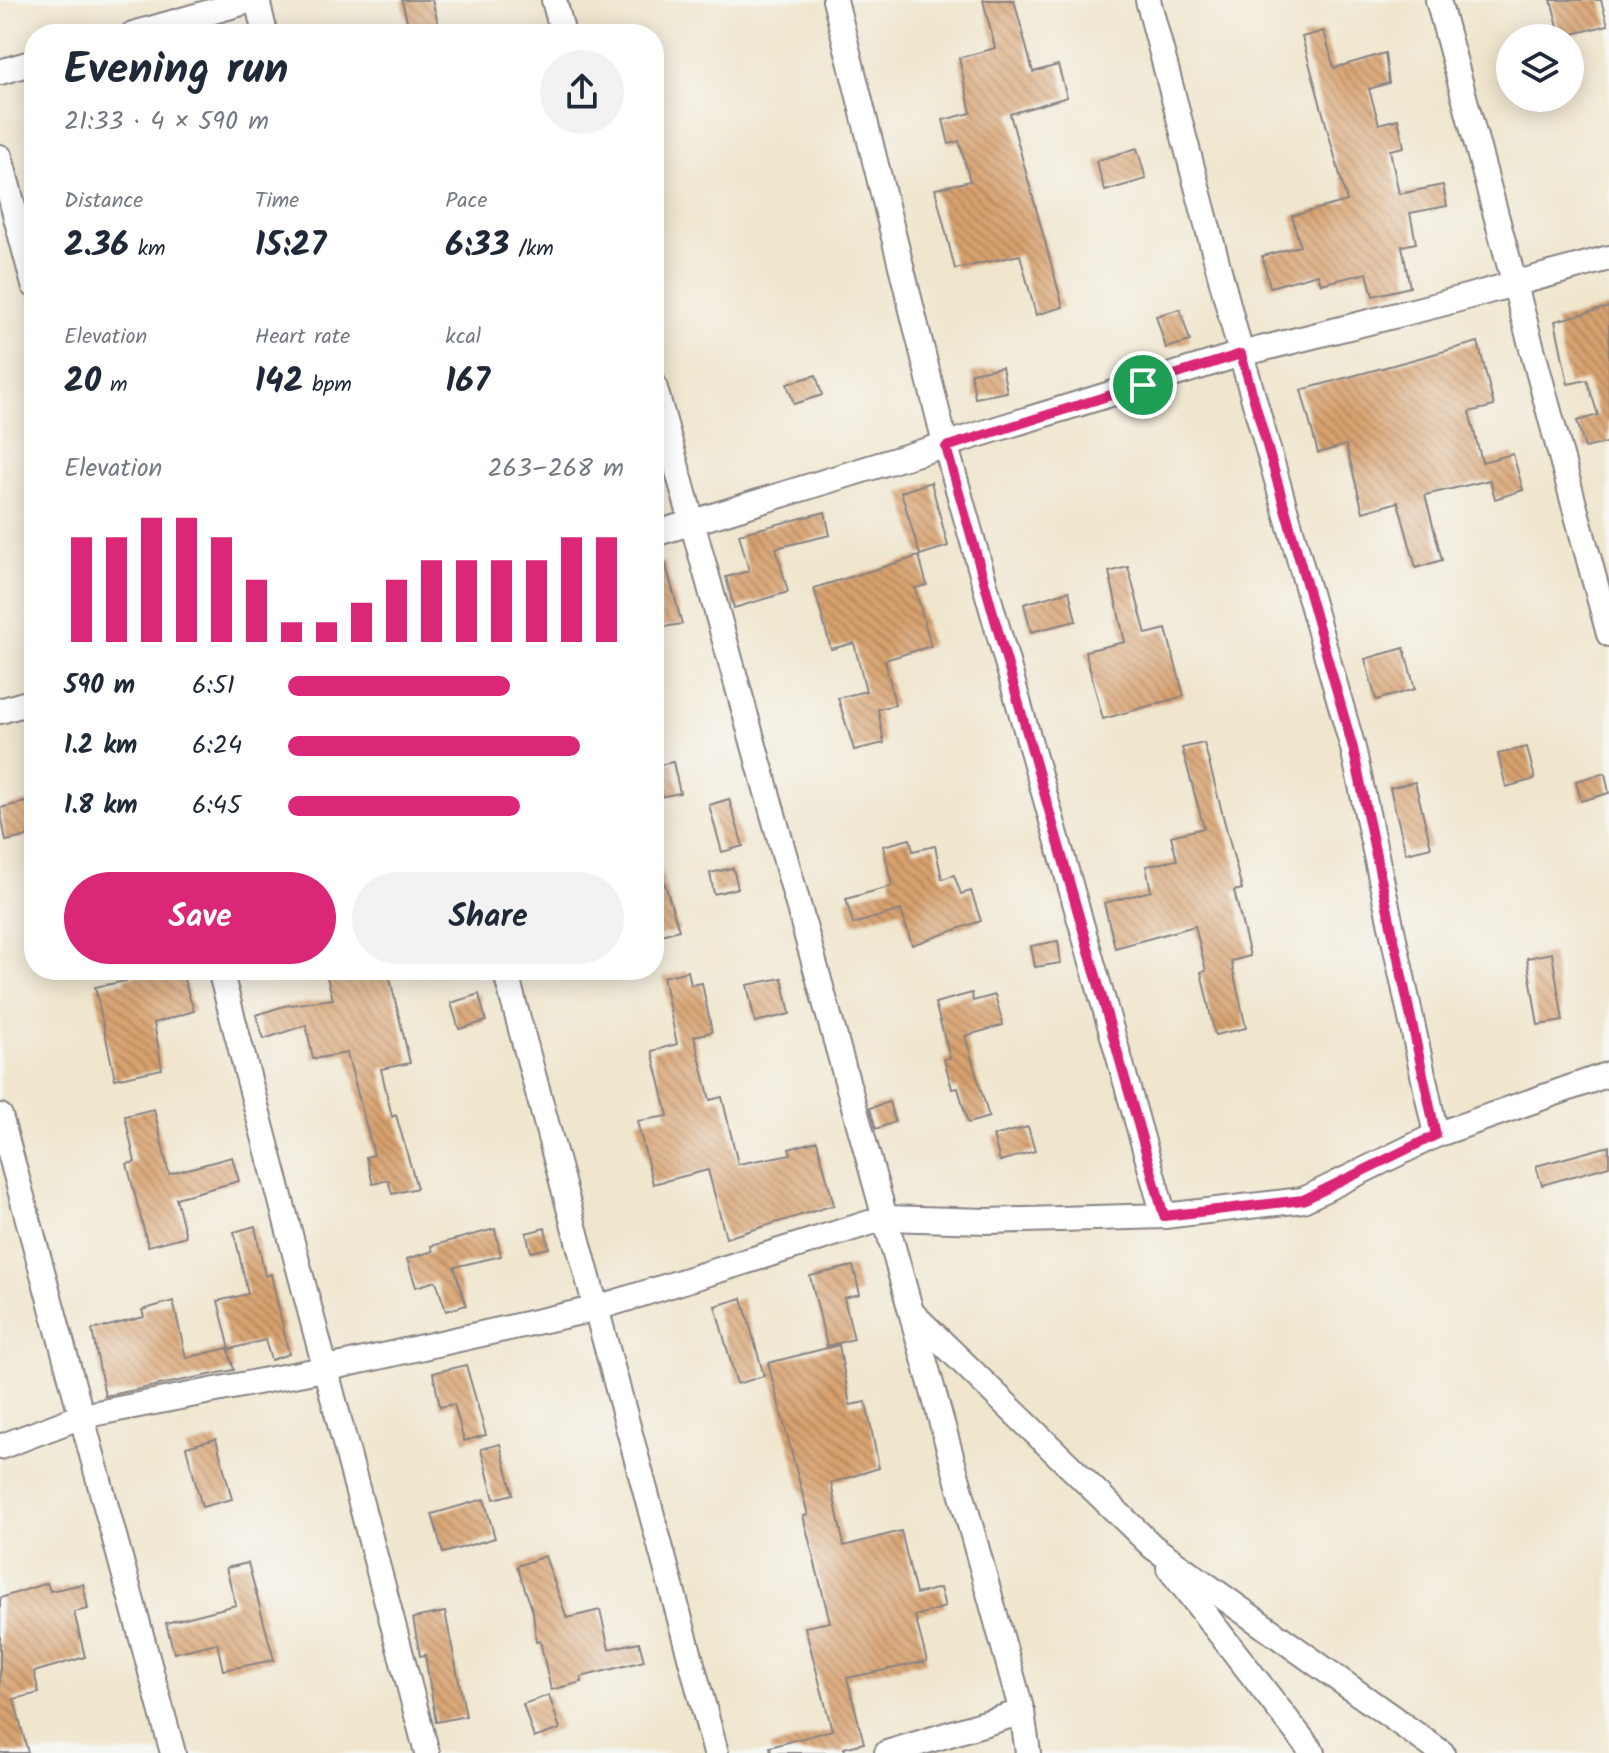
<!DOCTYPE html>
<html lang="en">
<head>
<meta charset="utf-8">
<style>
	:root { --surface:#fff; --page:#f2f2f3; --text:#1f2937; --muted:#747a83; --accent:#db2777 }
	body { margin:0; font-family:Kalam,sans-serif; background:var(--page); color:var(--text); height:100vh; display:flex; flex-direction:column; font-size:30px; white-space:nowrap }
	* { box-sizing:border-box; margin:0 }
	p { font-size:26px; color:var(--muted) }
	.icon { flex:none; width:44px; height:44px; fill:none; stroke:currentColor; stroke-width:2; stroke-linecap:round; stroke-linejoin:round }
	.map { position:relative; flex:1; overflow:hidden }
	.drawer { position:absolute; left:24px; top:24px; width:640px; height:956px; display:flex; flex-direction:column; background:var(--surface); border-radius:32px; box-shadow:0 4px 20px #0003 }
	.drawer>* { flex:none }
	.buttons { position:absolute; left:1496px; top:24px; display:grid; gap:16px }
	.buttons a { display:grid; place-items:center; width:88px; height:88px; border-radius:50%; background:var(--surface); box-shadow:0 4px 20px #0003; font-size:40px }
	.pin { position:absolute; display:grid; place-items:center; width:68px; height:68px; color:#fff; margin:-34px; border:4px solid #fff; border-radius:50%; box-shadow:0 2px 8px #0007 }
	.round { display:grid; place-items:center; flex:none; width:84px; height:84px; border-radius:42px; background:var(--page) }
	.headline { display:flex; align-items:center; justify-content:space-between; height:136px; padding:0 40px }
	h1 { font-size:44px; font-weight:800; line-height:60px }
	.figures { display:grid; grid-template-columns:repeat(3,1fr); gap:12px; height:136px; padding:8px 40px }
	.figures div { display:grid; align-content:center }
	.figures b { font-size:34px; font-weight:800 }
	.figures small { font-size:22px; font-weight:400 }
	.figures p { font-size:22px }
	.chart { height:224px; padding:16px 40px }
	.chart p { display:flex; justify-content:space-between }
	.chart svg { width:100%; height:144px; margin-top:8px; stroke:var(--accent); stroke-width:6 }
	.primary-button { display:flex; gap:16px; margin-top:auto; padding:16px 40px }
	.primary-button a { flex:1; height:92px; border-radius:48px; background:var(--accent); color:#fff; font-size:32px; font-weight:800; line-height:92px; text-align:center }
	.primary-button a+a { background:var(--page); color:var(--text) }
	ul { padding:0 40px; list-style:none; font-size:26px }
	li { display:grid; grid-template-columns:128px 96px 1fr; align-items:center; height:60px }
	li i { height:20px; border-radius:10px; background:var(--accent) }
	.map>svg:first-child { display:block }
</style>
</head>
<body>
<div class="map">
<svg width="1609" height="1753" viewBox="0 0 1609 1753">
	<defs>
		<pattern id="building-back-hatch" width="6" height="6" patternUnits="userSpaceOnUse" patternTransform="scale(2)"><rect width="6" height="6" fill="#d8a16e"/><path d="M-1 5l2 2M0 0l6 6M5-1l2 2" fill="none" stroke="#af835c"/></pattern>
	</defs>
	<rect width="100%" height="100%" fill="#f6f6f2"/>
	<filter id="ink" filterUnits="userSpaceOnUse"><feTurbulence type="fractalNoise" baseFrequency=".0125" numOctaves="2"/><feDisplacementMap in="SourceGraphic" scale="16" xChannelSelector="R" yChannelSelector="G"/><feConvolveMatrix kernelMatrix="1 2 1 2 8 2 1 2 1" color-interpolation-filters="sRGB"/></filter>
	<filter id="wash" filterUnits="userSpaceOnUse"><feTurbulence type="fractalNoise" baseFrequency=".006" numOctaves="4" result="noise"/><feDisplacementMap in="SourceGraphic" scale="32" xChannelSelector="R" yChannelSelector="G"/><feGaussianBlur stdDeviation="1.8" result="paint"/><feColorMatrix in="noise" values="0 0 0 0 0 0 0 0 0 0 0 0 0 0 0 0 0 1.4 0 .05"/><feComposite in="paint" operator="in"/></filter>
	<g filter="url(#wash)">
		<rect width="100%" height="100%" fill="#f0e6ce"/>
		<g id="blocks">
			<!-- building -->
			<g fill="url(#building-back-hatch)">
				<polygon points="402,0 432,0 441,34 410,34"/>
				<polygon points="983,0 1014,0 1033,72 1058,65 1067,97 1010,114 1063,307 1036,315 1020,255 955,269 935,189 970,181 959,141 949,144 943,120 971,113 959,58 995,48"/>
				<polygon points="1551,0 1601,0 1608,25 1561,37"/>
				<polygon points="1324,31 1334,68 1385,53 1389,83 1369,89 1379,124 1398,119 1404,147 1390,150 1399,194 1443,185 1447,206 1410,213 1416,243 1402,246 1410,287 1373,296 1367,273 1321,284 1318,274 1270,287 1262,256 1300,246 1292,216 1347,201 1302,37"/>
				<polygon points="1137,148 1146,179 1105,191 1096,161"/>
				<polygon points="1609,307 1609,442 1585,448 1577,421 1598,415 1587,380 1568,384 1555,321"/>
				<polygon points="1180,309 1190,341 1166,348 1156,316"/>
				<polygon points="1478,342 1494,406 1469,412 1482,462 1513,454 1523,490 1495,499 1490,480 1425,495 1442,560 1416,568 1398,502 1363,512 1346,445 1318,453 1301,390"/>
				<polygon points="1002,367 1007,392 975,398 971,373"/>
				<polygon points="816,375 822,395 794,404 787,384"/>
				<polygon points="931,482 948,546 920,555 901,492"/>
				<polygon points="825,512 830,535 776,548 788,592 734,608 726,577 749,571 739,534"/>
				<polygon points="919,556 927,585 915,588 931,646 885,660 895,705 878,709 884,743 854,750 838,698 866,691 854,643 831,649 814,588"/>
				<polygon points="665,562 682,624 663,627 654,564"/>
				<polygon points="1128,567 1146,634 1166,629 1184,696 1103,719 1085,651 1125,642 1109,572"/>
				<polygon points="1069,591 1076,621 1031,632 1024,604"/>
				<polygon points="1404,648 1415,689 1376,700 1365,659"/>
				<polygon points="1204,743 1242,889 1234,891 1250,956 1231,961 1246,1028 1215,1035 1201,972 1206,971 1195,926 1115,948 1104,903 1151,891 1146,866 1177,860 1171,836 1204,828 1182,748"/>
				<polygon points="1527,747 1535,779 1506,787 1498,754"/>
				<polygon points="673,762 680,793 654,798 654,766"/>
				<polygon points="1605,773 1609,793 1581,801 1576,781"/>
				<polygon points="1415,782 1431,847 1406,853 1390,788"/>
				<polygon points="729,799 743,846 722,852 709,805"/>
				<polygon points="34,800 34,835 6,841 0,808"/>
				<polygon points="910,839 913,851 935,846 942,879 954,875 961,894 971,891 981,921 912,945 901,910 853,924 846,899 892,886 883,846"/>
				<polygon points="659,865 679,930 654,937 654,866"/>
				<polygon points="733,868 738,888 714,894 710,873"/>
				<polygon points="1058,941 1061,963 1035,967 1031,946"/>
				<polygon points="1552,953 1563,1021 1538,1025 1527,958"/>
				<polygon points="155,970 181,970 194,1011 154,1023 162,1069 115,1079 95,987 126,981 125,978"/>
				<polygon points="325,970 388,970 410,1063 381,1069 392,1117 396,1115 417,1188 392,1194 388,1180 373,1184 366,1157 374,1155 347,1053 313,1059 306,1025 264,1039 256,1015 284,1006 333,999"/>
				<polygon points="688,971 691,985 702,983 712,1032 694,1036 710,1100 722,1097 738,1164 791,1154 789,1149 817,1141 834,1205 726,1238 708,1170 653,1184 637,1121 668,1116 652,1051 677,1044 663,977"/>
				<polygon points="782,978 790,1014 755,1022 747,985"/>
				<polygon points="972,993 973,1001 995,995 1003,1025 965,1036 989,1117 968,1123 958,1088 952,1089 944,1059 950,1058 935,1003"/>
				<polygon points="479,994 486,1021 459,1029 451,1003"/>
				<polygon points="889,1102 895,1122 876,1129 870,1108"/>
				<polygon points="154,1109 169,1174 232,1157 239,1181 176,1198 186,1236 148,1246 127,1164 135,1162 125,1116"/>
				<polygon points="1028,1127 1035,1151 1000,1161 993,1136"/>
				<polygon points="1609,1146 1609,1166 1542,1185 1536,1166"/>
				<polygon points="255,1226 265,1276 271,1274 289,1354 271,1360 265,1340 230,1349 218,1301 248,1294 234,1232"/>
				<polygon points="545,1228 549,1248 531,1252 526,1233"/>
				<polygon points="495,1229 501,1256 454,1267 466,1305 446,1311 436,1281 416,1287 407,1259 433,1251 431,1246"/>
				<polygon points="853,1266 860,1294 844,1298 854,1339 827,1346 810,1276"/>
				<polygon points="742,1298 764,1376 737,1384 715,1306"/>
				<polygon points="173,1301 186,1358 228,1348 234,1370 105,1396 92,1330 144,1317 142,1310"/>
				<polygon points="839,1345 850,1405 866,1402 879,1468 831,1483 844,1546 901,1531 916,1594 940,1588 945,1607 915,1616 927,1661 847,1678 864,1743 844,1748 846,1753 771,1753 770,1747 832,1730 805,1627 830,1622 803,1516 808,1515 768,1363"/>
				<polygon points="466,1365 486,1435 464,1441 454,1404 440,1407 433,1373"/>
				<polygon points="216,1439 232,1499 202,1507 186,1447"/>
				<polygon points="500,1444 513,1494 494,1499 481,1449"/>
				<polygon points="484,1499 495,1538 443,1553 432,1514"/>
				<polygon points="545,1556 567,1618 600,1610 609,1649 639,1642 644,1661 581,1677 582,1682 551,1690 540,1641 536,1642 533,1612 517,1566"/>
				<polygon points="248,1563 274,1660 223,1670 217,1643 174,1653 166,1623 236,1605 226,1568"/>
				<polygon points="47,1583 50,1591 83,1584 88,1609 74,1612 85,1657 34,1672 39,1693 14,1699 28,1753 0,1753 0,1598"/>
				<polygon points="445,1612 466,1716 436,1722 425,1655 420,1656 413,1618"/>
				<polygon points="549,1695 560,1729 534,1738 523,1704"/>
			</g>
		</g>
	</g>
	<g filter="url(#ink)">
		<use href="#blocks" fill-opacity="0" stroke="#898484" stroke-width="2"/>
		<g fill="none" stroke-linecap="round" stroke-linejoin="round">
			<!-- street casing -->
			<g stroke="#898484" stroke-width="28">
				<g id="street">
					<polyline points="257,0 265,34"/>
					<polyline points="554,0 563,34"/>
					<polyline points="835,0 946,447 1164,1216"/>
					<polyline points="1148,0 1241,354 1353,748 1436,1135"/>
					<polyline points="1438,0 1609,634"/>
					<polyline points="133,34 252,0"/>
					<polyline points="0,72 34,62"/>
					<polyline points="0,157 34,285"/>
					<polyline points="654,385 1022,1712 1028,1753"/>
					<polyline points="654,534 1241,354 1437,305 1609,258"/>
					<polyline points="0,711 34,701"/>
					<polyline points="220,970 427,1753"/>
					<polyline points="505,970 716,1753"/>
					<polyline points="0,1116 173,1753"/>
					<polyline points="912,1313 1153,1547 1442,1753"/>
					<polyline points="0,1447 82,1416 324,1369 594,1309 885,1218 987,1221 1164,1216 1303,1200 1436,1135 1609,1074"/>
					<polyline points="1169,1568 1313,1753"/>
					<polyline points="887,1753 1022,1712"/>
				</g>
			</g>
			<!-- street -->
			<use href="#street" stroke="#fff" stroke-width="24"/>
		</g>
	</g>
	<g fill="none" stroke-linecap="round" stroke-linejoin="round" filter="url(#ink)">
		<!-- route casing -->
		<g stroke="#fff" stroke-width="16">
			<polygon id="route" points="1241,354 1353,748 1436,1135 1303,1200 1164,1216 946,447"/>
		</g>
		<!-- route -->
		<use href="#route" stroke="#db2777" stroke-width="10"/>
	</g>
</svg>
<div class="buttons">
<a><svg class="icon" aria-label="layers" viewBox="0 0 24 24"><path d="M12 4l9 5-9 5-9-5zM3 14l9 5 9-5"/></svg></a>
</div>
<div class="pin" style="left:1143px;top:385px;background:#1e9e55"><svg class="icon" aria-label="arrive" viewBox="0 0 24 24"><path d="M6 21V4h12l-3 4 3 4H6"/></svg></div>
<section class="drawer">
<div class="headline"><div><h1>Evening run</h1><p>21:33 · 4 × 590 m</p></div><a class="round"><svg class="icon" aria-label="share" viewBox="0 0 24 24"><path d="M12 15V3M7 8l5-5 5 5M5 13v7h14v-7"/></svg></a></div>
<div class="figures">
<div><p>Distance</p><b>2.36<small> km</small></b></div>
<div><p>Time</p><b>15:27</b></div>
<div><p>Pace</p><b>6:33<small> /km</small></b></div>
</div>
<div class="figures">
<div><p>Elevation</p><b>20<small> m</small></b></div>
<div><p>Heart rate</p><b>142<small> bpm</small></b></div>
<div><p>kcal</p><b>167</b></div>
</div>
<div class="chart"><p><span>Elevation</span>263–268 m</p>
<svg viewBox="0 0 160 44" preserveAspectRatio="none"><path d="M5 44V12M15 44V12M25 44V6M35 44V6M45 44V12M55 44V25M65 44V38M75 44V38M85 44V32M95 44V25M105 44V19M115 44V19M125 44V19M135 44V19M145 44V12M155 44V12"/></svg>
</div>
<ul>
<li><b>590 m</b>6:51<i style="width:66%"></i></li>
<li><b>1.2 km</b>6:24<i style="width:87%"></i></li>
<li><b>1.8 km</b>6:45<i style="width:69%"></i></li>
</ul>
<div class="primary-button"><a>Save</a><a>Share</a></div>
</section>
</div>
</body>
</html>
